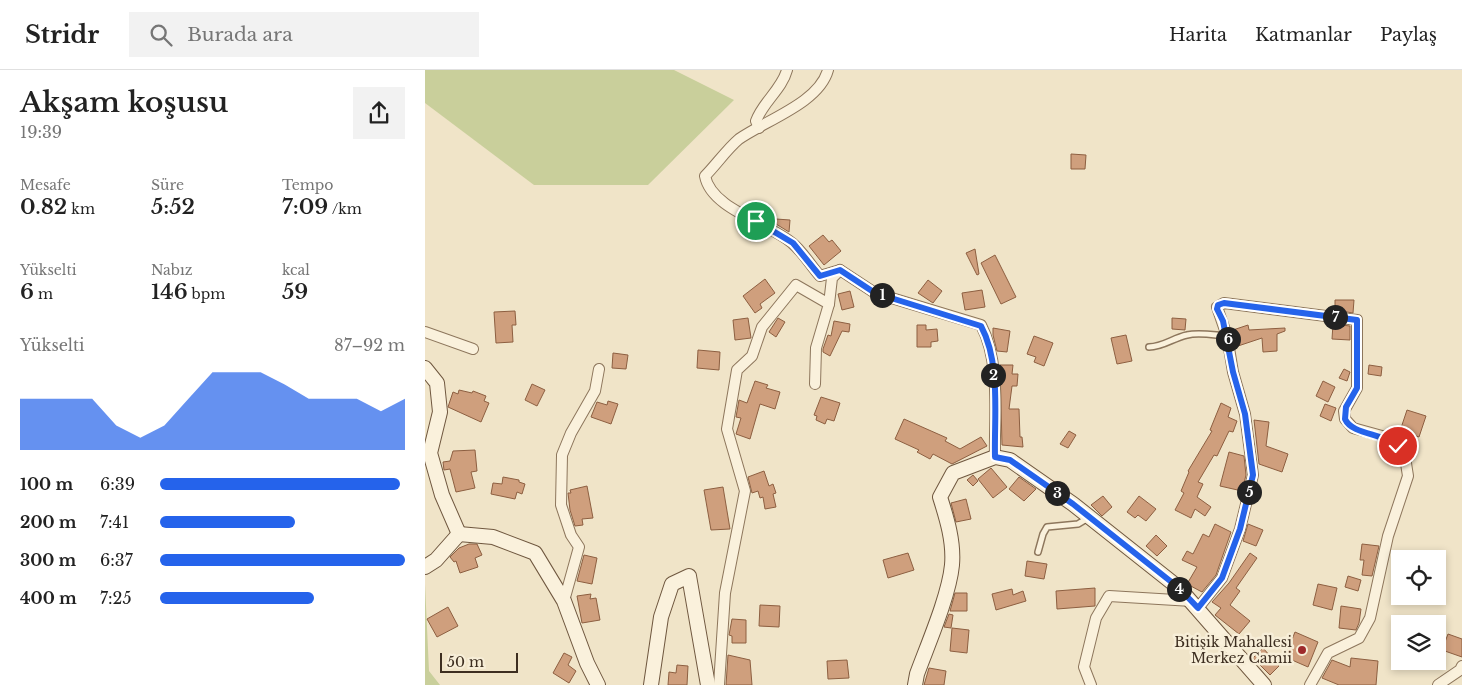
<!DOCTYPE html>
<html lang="tr">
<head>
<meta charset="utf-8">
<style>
	:root { --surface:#fff; --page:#f2f2f2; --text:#222; --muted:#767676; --line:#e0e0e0; --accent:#2563eb }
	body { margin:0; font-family:"Libre Baskerville",serif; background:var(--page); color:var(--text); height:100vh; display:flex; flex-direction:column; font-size:19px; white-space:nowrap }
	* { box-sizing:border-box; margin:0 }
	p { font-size:16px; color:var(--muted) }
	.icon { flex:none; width:28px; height:28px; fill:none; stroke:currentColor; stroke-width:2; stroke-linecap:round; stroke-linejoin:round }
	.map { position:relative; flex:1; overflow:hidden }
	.side { display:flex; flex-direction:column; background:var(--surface); width:425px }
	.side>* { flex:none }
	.tools { position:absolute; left:966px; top:480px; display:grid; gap:10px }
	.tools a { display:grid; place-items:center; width:55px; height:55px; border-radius:0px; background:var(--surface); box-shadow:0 2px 8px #0003; font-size:25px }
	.scale { position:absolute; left:15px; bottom:12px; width:78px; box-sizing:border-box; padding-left:5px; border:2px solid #3d2e20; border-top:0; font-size:14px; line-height:18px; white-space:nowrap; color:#3d2e20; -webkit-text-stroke:4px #f7eed8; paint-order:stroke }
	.pin { position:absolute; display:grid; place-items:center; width:42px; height:42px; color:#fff; margin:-21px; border:2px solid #fff; border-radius:50%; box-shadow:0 1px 5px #0007 }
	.km { position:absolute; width:25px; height:25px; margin:-12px; border-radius:50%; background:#222; color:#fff; font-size:14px; line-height:25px; text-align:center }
	.round { display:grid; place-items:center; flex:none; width:52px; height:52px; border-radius:0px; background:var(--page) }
	.summary { display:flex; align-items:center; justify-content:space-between; height:85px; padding:0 20px }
	h1 { font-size:28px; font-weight:600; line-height:38px }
	.figures { display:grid; grid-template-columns:repeat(3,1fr); gap:8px; height:85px; padding:5px 20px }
	.figures div { display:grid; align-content:center }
	.figures b { font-size:21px; font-weight:600 }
	.figures small { font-size:14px; font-weight:400 }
	.figures p { font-size:14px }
	.chart { height:140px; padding:10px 20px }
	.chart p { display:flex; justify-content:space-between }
	.chart svg { width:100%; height:90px; margin-top:5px; fill:var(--accent); opacity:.7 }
	ul { padding:0 20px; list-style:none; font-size:16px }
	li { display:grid; grid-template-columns:80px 60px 1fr; align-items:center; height:38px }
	li i { height:12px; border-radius:6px; background:var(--accent) }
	header { display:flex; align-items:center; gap:30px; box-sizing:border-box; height:70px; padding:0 25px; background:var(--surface); border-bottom:1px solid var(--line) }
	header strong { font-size:24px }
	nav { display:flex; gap:28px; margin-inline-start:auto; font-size:18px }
	.search { width:350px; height:45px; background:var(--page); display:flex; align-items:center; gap:12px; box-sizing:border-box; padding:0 18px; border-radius:0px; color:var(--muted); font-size:19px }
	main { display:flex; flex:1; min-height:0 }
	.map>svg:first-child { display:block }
</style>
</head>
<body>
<header>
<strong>Stridr</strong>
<div class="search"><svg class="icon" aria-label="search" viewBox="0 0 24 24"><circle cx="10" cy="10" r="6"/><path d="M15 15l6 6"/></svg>Burada ara</div>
<nav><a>Harita</a><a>Katmanlar</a><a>Paylaş</a></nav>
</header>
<main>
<section class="side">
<div class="summary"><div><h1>Akşam koşusu</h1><p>19:39</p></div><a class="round"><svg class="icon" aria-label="share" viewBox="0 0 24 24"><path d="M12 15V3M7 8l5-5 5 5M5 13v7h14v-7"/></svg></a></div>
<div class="figures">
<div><p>Mesafe</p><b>0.82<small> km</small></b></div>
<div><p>Süre</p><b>5:52</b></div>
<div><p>Tempo</p><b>7:09<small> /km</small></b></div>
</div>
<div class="figures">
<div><p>Yükselti</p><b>6<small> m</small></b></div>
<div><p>Nabız</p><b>146<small> bpm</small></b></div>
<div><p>kcal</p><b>59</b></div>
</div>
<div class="chart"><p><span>Yükselti</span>87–92 m</p>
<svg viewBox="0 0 160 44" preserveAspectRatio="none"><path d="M0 44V19L10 19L20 19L30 19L40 32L50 38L60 32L70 19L80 6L90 6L100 6L110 12L120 19L130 19L140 19L150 25L160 19V44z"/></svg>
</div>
<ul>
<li><b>100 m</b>6:39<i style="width:98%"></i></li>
<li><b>200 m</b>7:41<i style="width:55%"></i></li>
<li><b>300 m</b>6:37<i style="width:100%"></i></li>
<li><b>400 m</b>7:25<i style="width:63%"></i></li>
</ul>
</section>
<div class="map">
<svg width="1037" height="615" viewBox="0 0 1037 615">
	<rect width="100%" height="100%" fill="#f0e4c8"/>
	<!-- green -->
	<g fill="#c9cf9b">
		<polygon points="0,0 249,0 309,30 223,115 109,115 0,33"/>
		<polygon points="0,514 4,601 15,615 0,615"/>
	</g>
	<!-- building -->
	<g fill="#cf9f7d" stroke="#8d5f41">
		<polygon points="646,84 661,85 660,99 646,99"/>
		<polygon points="351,149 365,150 364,162 351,154"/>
		<polygon points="398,165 404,172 407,170 416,181 399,195 384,176"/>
		<polygon points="550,179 554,204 552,205 541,183"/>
		<polygon points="570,185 591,227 576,234 556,193"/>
		<polygon points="340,209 350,223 335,234 337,238 330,243 318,226"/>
		<polygon points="503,210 517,221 508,233 493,223"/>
		<polygon points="557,220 560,237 540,240 537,223"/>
		<polygon points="425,221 429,237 417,240 413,224"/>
		<polygon points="910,230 929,230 928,243 910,240"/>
		<polygon points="90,241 91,255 87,255 88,272 71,273 69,242"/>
		<polygon points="323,248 326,268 310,270 308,250"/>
		<polygon points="353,248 360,252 351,267 344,262"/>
		<polygon points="747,248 761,249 760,260 747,259"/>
		<polygon points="409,251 425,254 424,262 417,261 405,286 398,282 398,279 403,265 406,266"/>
		<polygon points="908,254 925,256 925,270 907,269"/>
		<polygon points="492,255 501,255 501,260 512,259 513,271 506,272 506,277 492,277"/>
		<polygon points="823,255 824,260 860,258 860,261 852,264 852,281 838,282 837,268 813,276 808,260"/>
		<polygon points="568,258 585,261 582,282 572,281 568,265"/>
		<polygon points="701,265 707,291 692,294 686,268"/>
		<polygon points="609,266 628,273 619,296 609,292 611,287 602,284"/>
		<polygon points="273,280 295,282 294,300 272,298"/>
		<polygon points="188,283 203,285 201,299 187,298"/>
		<polygon points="575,295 588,295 587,304 593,304 592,316 587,316 584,339 594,339 595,367 597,367 598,377 577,375"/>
		<polygon points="944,295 957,297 956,306 943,304"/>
		<polygon points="919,299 925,302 922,311 914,308"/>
		<polygon points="330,311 343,315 341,318 355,322 350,339 335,334 325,369 311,364 316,348 311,347 314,330 322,333"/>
		<polygon points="898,311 910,317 903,332 891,326"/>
		<polygon points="107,314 120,320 112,336 100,330"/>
		<polygon points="34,320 47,323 48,321 61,326 59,331 64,333 56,352 23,337 28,322 33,324"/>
		<polygon points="396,327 415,333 409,351 402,349 400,354 391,350 392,346 389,345"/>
		<polygon points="183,331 193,334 186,354 166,347 172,332 182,335"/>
		<polygon points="796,333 806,338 803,347 812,351 808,362 804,361 792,386 789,385 773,412 778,414 772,427 786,437 780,446 770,439 766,448 750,440 759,423 756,421 764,402 763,401 787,361 785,360"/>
		<polygon points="900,334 911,338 906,351 895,346"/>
		<polygon points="982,340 1001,346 994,367 975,361"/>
		<polygon points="479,349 522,368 520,371 535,379 556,367 562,376 527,394 508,384 505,389 492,382 494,380 470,369"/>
		<polygon points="829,350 844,352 841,376 863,384 857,402 834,394"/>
		<polygon points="644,361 651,365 643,378 635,374"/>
		<polygon points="50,380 52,401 46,402 50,418 31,422 25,399 19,400 18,392 25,391 28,381"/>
		<polygon points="804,382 819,386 821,405 817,421 795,416"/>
		<polygon points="566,398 582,417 568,428 553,409"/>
		<polygon points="339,401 344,416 348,414 351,423 348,424 351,437 340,439 338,427 335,428 333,421 327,423 323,407"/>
		<polygon points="548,405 553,411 548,416 542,410"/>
		<polygon points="78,407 94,410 94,412 100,414 97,424 92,422 90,429 66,424 68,413 77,414"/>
		<polygon points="594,407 611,419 599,431 584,419"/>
		<polygon points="162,416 168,448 157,449 158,455 150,456 145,440 143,423 146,423 145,420"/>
		<polygon points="298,417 305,459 286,460 279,420"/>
		<polygon points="678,426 687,437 677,446 666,435"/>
		<polygon points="714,426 731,439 721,451 713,445 710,448 702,442"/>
		<polygon points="541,429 546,449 531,452 526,433"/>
		<polygon points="790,454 806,462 791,505 777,522 762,514 772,497 757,490 762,481 768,484 778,464 784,467"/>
		<polygon points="823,454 838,460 831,476 818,471"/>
		<polygon points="731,465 742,476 732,486 721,476"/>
		<polygon points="44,474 52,474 57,485 50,488 53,497 35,503 31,491 29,492 25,487 34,478"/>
		<polygon points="937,474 954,476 947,506 937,505 939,490 935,490"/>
		<polygon points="483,483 489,500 463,508 458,490"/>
		<polygon points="825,483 832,488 811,518 815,521 805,535 825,551 814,564 790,545 796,538 787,532 804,513"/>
		<polygon points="159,485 172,488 167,514 152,511"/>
		<polygon points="602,491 622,494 619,509 600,506"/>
		<polygon points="923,506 936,510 933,521 920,517"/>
		<polygon points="893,514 912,518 907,540 888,535"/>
		<polygon points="670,518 670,536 632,539 631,521"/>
		<polygon points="587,519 588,525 598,521 601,531 571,540 567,524"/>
		<polygon points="530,523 542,523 542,541 525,541"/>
		<polygon points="166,524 165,529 171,528 175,550 157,553 152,526"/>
		<polygon points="335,535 355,536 354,557 334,556"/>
		<polygon points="916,536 936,539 934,553 931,560 914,558"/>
		<polygon points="23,537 33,556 12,567 2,549"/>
		<polygon points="524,544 528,545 526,558 519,557"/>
		<polygon points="307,549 321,550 321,573 307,573 307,566 304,565"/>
		<polygon points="527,558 544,560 542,583 525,581"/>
		<polygon points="870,562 893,572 883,597 860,587"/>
		<polygon points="1023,564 1037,569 1037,587 1017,580"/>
		<polygon points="838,578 854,596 845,605 828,588"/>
		<polygon points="139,583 147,587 143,595 151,601 144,613 128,603"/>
		<polygon points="303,585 325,590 327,615 301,615"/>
		<polygon points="926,588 953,591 951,615 914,615 897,608 907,590 925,597"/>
		<polygon points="422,590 424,608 403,609 402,591"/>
		<polygon points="252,595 263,596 262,615 243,615 244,602 251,603"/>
		<polygon points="504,598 521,601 519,615 499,615"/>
	</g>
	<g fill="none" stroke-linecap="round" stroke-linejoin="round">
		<!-- lane casing -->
		<g stroke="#8d765c" stroke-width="8">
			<g id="lane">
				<path d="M724,277C738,277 748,268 762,265C774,262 788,265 801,266"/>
				<polyline points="613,482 618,464 622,457 653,454 663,448"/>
			</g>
		</g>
		<!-- street casing -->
		<g stroke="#8d765c" stroke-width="12">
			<g id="street">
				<path d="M403,0C394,33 341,50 314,69C302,79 291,95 280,106C286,139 344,153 367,173C378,182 386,196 395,206L415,200"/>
				<path d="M334,58L331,51C338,32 357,19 362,0"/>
				<path d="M404,234L407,208L415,200L450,223L556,255C576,293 569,346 570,387"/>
				<polyline points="0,262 48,279"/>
				<polyline points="139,531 154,477 146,465 136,435 137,385 146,363 170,321 174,299"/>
				<polyline points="773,538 797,508 815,459 828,405 820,344 808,302 802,266 792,237 799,233 932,250 932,318 919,341 920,349 928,358 957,366 968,372 980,387 983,406 963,466 945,548 934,568 903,583 885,615"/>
				<polyline points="294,615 300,523 320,421 302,359 312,300 327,286 337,257 371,215 404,234 391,278 390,314"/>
				<polyline points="666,615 659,597 671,548 684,526 767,531"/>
				<polyline points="1013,615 1035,600 1037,596"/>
			</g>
		</g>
		<!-- secondary casing -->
		<g stroke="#6f573f" stroke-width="16">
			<g id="secondary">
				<polyline points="0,298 12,313 15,342 5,383 17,425 34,464"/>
				<polyline points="34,464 68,467 110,483 139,531 162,593 173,615"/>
				<polyline points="0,497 11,490 34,464"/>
				<polyline points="226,615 236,547 247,514 264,506 283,615"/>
				<path d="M490,615L492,604C503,574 524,526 527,495C529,472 522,449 515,427L528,403L570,387L585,390L648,434L754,518L839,615"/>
			</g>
		</g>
		<!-- lane -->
		<use href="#lane" stroke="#faf1dc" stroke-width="5"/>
		<!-- street -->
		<use href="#street" stroke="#faf1dc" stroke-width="10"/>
		<!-- secondary -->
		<use href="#secondary" stroke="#faf1dc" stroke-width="14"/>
	</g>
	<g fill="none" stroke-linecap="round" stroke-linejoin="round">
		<!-- route casing -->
		<g stroke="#fff" stroke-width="10">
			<path id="route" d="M331,151L368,173L395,206L415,200L450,223L556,256C576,293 569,346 570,387L585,390L648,434L754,518L773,538L797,508L815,459L828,405L820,344L808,302L798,251L792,239L793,235L799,233L932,250V318L921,337L920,349C927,365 958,363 973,376"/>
		</g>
		<!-- route -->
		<use href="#route" stroke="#2563eb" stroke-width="6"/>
	</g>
	<!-- markers -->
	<circle fill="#9e2a2b" stroke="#f7eed8" stroke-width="2" cx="877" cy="580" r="5"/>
	<g text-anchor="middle" stroke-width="5" stroke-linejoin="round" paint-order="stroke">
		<!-- poi labels -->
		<g font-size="14" fill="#3d2e20" stroke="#f7eed8" text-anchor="end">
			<text x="867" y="577">Bitişik Mahallesi<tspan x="867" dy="16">Merkez Camii</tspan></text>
		</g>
	</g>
</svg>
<div class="tools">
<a><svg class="icon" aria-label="locate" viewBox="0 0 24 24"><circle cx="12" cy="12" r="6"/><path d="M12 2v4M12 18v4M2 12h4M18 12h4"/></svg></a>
<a><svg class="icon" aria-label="layers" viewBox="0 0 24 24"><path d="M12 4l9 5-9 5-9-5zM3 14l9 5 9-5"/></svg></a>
</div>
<div class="scale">50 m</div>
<div class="pin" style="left:331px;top:151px;background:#1e9e55"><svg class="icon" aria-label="arrive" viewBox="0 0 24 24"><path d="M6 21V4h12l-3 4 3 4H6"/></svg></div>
<div class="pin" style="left:973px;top:376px;background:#d93025"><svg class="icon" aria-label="check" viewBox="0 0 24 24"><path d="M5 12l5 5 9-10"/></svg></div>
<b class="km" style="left:457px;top:225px">1</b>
<b class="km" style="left:568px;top:305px">2</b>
<b class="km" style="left:632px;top:423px">3</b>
<b class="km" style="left:754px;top:519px">4</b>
<b class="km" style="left:824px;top:422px">5</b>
<b class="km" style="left:803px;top:269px">6</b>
<b class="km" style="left:910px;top:247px">7</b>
</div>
</main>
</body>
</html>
